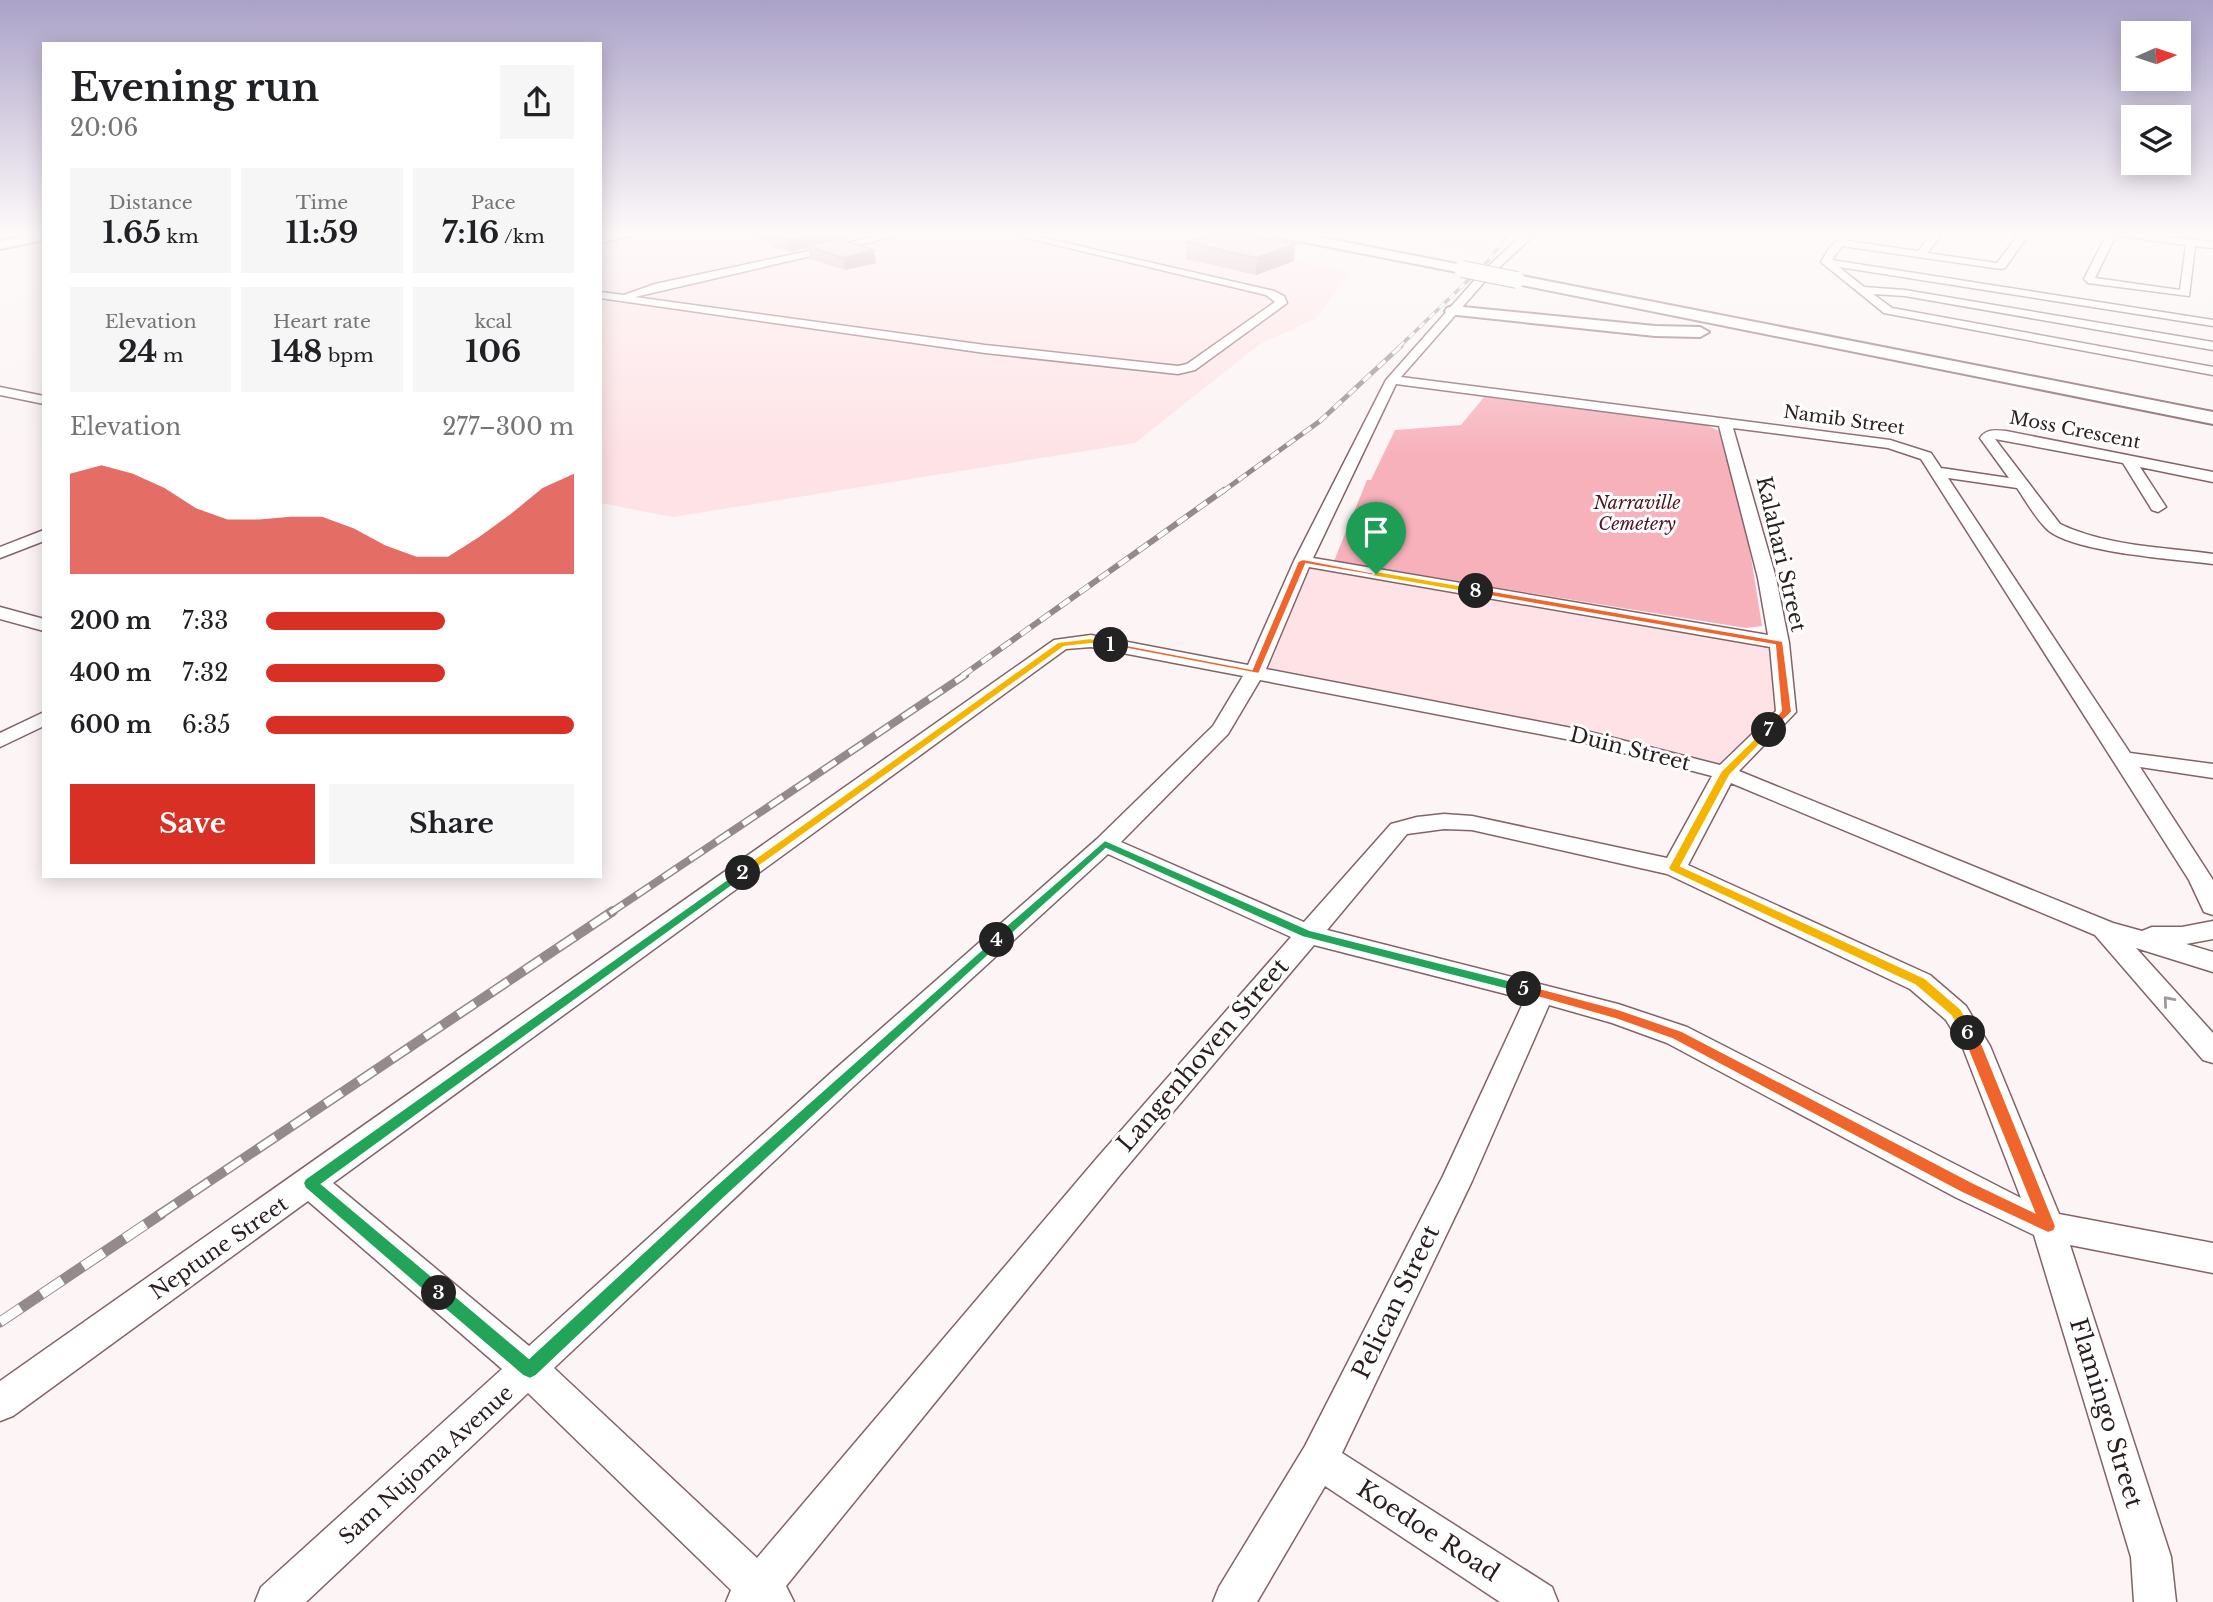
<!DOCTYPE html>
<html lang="en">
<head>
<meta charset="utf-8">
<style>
	:root { --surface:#fff; --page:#f6f6f6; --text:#202124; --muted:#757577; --accent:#d93025 }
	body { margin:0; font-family:"Libre Baskerville",serif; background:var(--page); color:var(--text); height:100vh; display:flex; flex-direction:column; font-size:26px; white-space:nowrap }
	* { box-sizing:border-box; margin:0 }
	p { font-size:23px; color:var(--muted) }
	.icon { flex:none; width:38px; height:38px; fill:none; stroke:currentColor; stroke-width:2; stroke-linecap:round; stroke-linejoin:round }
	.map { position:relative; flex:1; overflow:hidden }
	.drawer { position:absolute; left:42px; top:42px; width:560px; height:836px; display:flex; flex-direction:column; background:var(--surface); border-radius:0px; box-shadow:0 4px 18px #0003 }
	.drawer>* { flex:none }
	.needle { width:46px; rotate:87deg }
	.fabs { position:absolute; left:2121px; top:21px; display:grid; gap:14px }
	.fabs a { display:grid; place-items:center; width:70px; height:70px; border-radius:0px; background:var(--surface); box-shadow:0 4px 18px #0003; font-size:35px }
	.pin { position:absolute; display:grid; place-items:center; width:60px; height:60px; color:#fff; margin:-72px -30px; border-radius:50% 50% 50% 0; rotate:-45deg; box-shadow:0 0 7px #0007 }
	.pin .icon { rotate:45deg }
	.km { position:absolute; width:35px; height:35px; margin:-18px; border-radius:50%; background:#222; color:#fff; font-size:19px; line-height:35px; text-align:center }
	.round { display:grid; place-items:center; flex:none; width:74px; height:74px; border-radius:0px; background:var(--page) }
	.summary { display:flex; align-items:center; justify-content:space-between; height:119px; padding:0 28px }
	h1 { font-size:38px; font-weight:700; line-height:52px }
	.stats { display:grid; grid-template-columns:repeat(3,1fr); gap:10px; height:119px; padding:7px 28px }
	.stats div { display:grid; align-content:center; border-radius:0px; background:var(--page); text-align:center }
	.stats b { font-size:30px; font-weight:700 }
	.stats small { font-size:19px; font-weight:400 }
	.stats p { font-size:19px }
	.chart { height:196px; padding:14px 28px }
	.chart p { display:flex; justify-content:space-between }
	.chart svg { width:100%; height:126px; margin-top:7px; fill:var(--accent); opacity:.7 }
	.button { display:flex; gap:14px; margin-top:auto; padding:14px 28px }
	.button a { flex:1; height:80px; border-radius:0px; background:var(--accent); color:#fff; font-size:28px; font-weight:700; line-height:80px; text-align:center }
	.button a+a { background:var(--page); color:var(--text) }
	ul { padding:0 28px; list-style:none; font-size:23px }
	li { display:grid; grid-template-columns:112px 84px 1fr; align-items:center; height:52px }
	li i { height:18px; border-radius:9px; background:var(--accent) }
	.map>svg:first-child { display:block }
</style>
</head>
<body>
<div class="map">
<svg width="2213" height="1602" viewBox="0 0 2213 1602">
	<rect width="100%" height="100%" fill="#fcf4f5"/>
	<!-- built -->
	<g fill="#fee2e5">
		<polygon points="600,234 1170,234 1350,272 1315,319 1260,344 1135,443 673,517 600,503"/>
		<polygon points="1394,234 1500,234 1483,253"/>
		<polygon points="1303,561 1779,643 1786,712 1725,773 1673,759 1255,672"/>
	</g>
	<!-- green -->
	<polygon fill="#f7b1bb" points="1484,397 1706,425 1719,431 1747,532 1762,626 1746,628 1334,561 1367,480 1371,480 1395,430 1461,425"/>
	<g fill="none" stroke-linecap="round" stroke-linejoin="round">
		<!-- minor casing -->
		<g stroke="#846367" stroke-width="3">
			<g id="minor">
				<polygon points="618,234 638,234 600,243 600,237"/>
				<polygon points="887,234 905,234 635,297 985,345 1178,366 1187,364 1275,302 1266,295 1010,234 1027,234 1274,291 1284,296 1287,303 1195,370 1178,374 985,353 600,298 600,292 624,295 655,284"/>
				<path d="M1523,234H1535L1487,279L1401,377L1890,440L1931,453L1941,468L2009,478L1980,438C1986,429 1996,430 2006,431L2213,472V482L2140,467L2166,507L2158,512L2152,510L2123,463L1995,439L2060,524C2106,546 2162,547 2213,554V564C2175,559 2078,553 2049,531C2037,521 2026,501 2017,488L1948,478L2130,753L2213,764V778L2140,767L2213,880V915L2204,912L2189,880L1921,459L1888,448L1733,428L1776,578L1789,643L1796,712L1739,771L2113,923L2142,931L2152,927H2182L2213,921V939L2186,944L2213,952V972L2136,948L2213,1033V1063L2203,1060L2095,935L1731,783L1688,865L1930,975L1966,1006L1990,1046L2059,1214L2213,1243V1273L2070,1245L2171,1557L2176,1602H2134L2131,1557L2034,1235L1955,1197L1667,1043L1612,1023L1549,1005L1472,1181L1342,1453L1552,1587L1558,1602H1500L1325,1486L1257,1602H1213L1219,1587L1305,1446L1443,1176L1525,999L1314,945L1119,1176L786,1586L794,1602H726L731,1590L528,1393L306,1602H255L261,1587L502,1369L308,1201L13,1416L0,1421V1381L1054,640L1091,635L1248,665L1294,561L1386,380L1479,275ZM1396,384L1719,426L1758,578L1768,635L1313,558ZM1309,567L1770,647L1776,711L1720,765L1582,730L1266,669ZM1091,647L1243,676L1213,726L1097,839L834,1070L529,1346L333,1183L1066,649ZM1260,680L1581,742L1712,776L1667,858L1472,816L1444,814L1417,817L1391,824L1304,922L1121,842L1228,734ZM1444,829L1472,830L1667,874L1910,989L1946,1020L1963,1048L2021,1198L1687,1027L1618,1004L1327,930L1407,834ZM1108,854L1291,937L1097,1158L757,1558L554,1368L854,1086Z"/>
				<polygon points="1843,234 1853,234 1847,241 1918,251 1932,234 1942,234 1927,253 1997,263 2019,234 2029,234 2005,268 2001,269 1842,246 1832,260 2213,320 2213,326 1839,267 1864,287 1905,290 2213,342 2213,350 1905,296 1873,294 1892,308 2213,367 2213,375 1884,313 1821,262 1828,250"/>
				<path d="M2107,234C2143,234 2177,238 2213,242V248L2195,246L2189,296L2088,283L2084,279ZM2121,236L2186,245L2180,290L2095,278L2115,237Z"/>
				<polygon points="0,387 44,396 44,404 0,395"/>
				<polygon points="44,530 44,541 0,558 0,547"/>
				<polygon points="0,607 44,619 44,631 0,619"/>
				<polygon points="44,712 44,726 0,747 0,733"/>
			</g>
		</g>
		<!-- major casing -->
		<g stroke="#846367" stroke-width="4">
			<polygon id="major" points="37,234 44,234 44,240 0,249 0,241"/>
		</g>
		<!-- highway casing -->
		<g stroke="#846367" stroke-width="4">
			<g id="highway">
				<polygon points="1276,234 1304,234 1462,265 1469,269 1462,273 1283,238"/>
				<polygon points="1517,275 2213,412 2213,424 1512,283 1509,280 1512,277"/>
				<polygon points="1453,306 1655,326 1700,327 1709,332 1700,337 1655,336 1447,314 1445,311 1447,308"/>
			</g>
		</g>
		<!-- minor -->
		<use href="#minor" fill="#fff" fill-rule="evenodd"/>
		<!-- major -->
		<use href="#major" fill="#fff" fill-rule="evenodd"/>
		<!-- highway -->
		<use href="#highway" fill="#fff" fill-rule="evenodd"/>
		<!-- rail-far5 casing -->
		<g stroke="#958a8b" stroke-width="3.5">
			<polyline id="rail-far5" points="1399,347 1488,261 1508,234"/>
		</g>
		<!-- rail-far4 casing -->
		<g stroke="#958a8b" stroke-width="5">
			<polyline id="rail-far4" points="1222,492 1320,421 1401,346"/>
		</g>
		<!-- rail-far3 casing -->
		<g stroke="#958a8b" stroke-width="6">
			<polyline id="rail-far3" points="962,676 1224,490"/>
		</g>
		<!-- rail-far2 casing -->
		<g stroke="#958a8b" stroke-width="8">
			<polyline id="rail-far2" points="610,913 965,675"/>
		</g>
		<!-- rail-far1 casing -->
		<g stroke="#958a8b" stroke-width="10">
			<polyline id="rail-far1" points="159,1215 613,911"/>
		</g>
		<!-- rail casing -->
		<g stroke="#958a8b" stroke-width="11">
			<polyline id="rail" points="0,1322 161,1214"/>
		</g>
		<!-- rail-far5 -->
		<use href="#rail-far5" stroke="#fff" stroke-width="2.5" stroke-dasharray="7" stroke-linecap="butt"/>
		<!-- rail-far4 -->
		<use href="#rail-far4" stroke="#fff" stroke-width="3.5" stroke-dasharray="10" stroke-linecap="butt"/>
		<!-- rail-far3 -->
		<use href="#rail-far3" stroke="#fff" stroke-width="4.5" stroke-dasharray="12" stroke-linecap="butt"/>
		<!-- rail-far2 -->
		<use href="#rail-far2" stroke="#fff" stroke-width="5" stroke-dasharray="16" stroke-linecap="butt"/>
		<!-- rail-far1 -->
		<use href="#rail-far1" stroke="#fff" stroke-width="7" stroke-dasharray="20" stroke-linecap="butt"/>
		<!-- rail -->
		<use href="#rail" stroke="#fff" stroke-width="9" stroke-dasharray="25" stroke-linecap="butt"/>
		<!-- highway-bridge casing -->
		<g stroke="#846367" stroke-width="18" stroke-linecap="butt">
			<polyline id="highway-bridge" points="1462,269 1517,280"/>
		</g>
		<!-- highway-bridge -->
		<use href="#highway-bridge" stroke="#fff" stroke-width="16"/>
	</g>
	<!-- wall -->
	<g fill="#d2abaf">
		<polygon points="752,234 851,234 846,235 847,240 843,241 876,263 845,270 810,259 808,248 789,252 772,247 771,243 752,236"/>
		<polygon points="1186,242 1294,261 1256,275 1186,259"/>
	</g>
	<!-- shaded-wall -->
	<g fill="#ab8b8f">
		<polygon points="815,234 851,234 846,235 847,240 811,248 808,246 808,248 789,252 787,240"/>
		<polygon points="1295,244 1294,261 1256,275 1257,258"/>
		<polygon points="874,250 876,263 845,270 843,258"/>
	</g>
	<!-- building -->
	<g fill="#f4c7cc" stroke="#ab8b8f" stroke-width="2">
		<polygon points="770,234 815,234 787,240"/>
		<polygon points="1213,234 1245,234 1295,244 1257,258 1186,242"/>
		<polygon points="839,239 874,250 843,258 808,246"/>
	</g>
	<!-- one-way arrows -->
	<defs><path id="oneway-chevron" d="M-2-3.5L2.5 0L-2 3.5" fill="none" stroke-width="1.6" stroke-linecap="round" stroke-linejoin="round" transform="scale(1.75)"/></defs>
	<use stroke="#a09a9a" href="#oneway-chevron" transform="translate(2168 1001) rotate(-131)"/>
	<!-- sky -->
	<linearGradient id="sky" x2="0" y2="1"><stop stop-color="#aba2c8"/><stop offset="0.51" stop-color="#fefafa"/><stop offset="1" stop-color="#fefafa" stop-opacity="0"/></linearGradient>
	<rect width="2213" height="458" fill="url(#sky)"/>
	<!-- split-1 -->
	<polygon fill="#f0652b" stroke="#fff" stroke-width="2" points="1303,559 1380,574 1376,576 1306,564 1259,674 1107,645 1111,642 1252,669 1298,561"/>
	<!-- split-2 -->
	<polygon fill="#f5b400" stroke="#fff" stroke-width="2" points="1091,638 1116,645 1111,648 1091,644 1064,647 747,875 739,875 739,870 1058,642"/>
	<!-- split-3 -->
	<polygon fill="#22a559" stroke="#fff" stroke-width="2" points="743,868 749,873 747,875 322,1184 446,1288 448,1293 446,1299 439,1301 433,1299 305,1188 303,1183 305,1179"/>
	<!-- split-4 -->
	<polygon fill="#22a559" stroke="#fff" stroke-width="2" points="997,936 1004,940 1002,943 724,1198 536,1376 530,1379 523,1376 433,1299 431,1293 433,1288 439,1285 446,1288 529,1358 713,1188"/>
	<!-- split-5 -->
	<polygon fill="#22a559" stroke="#fff" stroke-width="2" points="1105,840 1310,930 1524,984 1531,989 1524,994 1302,937 1106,849 1002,943 993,943 993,937"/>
	<!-- split-6 -->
	<polygon fill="#f0652b" stroke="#fff" stroke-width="2" points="1524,984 1618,1009 1682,1031 1972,1182 2034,1212 1961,1033 1968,1027 1973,1029 1983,1046 2056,1226 2054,1231 2048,1233 1960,1192 1672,1039 1615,1019 1519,992 1517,989"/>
	<!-- split-7 -->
	<polygon fill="#f5b400" stroke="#fff" stroke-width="2" points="1765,728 1774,730 1730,775 1681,866 1925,978 1961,1009 1975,1033 1973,1036 1963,1036 1951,1016 1915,985 1670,871 1668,868 1721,771"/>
	<!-- split-8 -->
	<polygon fill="#f0652b" stroke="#fff" stroke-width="2" points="1476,588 1783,641 1792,712 1772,732 1765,732 1765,728 1781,711 1775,645 1472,593 1471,591"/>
	<!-- split-9 -->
	<polygon fill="#f5b400" stroke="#fff" stroke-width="2" points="1376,571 1476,588 1480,591 1476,594 1372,576"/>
	<g text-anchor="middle" stroke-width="6" stroke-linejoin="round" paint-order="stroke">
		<!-- far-street labels -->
		<g font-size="18" fill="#2b1e1f" stroke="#fff">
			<text transform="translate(1844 420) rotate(8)" y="6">Namib Street</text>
			<text transform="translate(2075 430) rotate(11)" y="6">Moss Crescent</text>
		</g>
		<!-- far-park labels -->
		<g font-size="18" font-style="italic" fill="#531323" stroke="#fff">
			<text x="1637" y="509">Narraville<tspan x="1637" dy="21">Cemetery</tspan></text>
		</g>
		<!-- street labels -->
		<g font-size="21" fill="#2b1e1f" stroke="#fff">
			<text transform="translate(1781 554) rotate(77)" y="7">Kalahari Street</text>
			<text transform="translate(1630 749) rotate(14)" y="7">Duin Street</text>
			<text transform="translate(219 1248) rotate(-35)" y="7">Neptune Street</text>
			<text transform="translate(426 1465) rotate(-42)" y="7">Sam Nujoma Avenue</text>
		</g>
		<!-- near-street labels -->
		<g font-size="24" fill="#2b1e1f" stroke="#fff">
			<text transform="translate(1203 1055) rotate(-49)" y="8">Langenhoven Street</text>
			<text transform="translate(1396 1302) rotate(-64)" y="8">Pelican Street</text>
			<text transform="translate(2106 1413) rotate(73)" y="8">Flamingo Street</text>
			<text transform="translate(1428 1531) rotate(33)" y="8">Koedoe Road</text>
		</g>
	</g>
</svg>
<div class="fabs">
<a><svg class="needle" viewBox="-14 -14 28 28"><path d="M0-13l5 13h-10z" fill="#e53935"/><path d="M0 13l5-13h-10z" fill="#757577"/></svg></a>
<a><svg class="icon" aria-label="layers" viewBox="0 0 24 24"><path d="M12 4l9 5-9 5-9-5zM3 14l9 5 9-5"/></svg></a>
</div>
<div class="pin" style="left:1376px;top:574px;background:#1e9e55"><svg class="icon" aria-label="arrive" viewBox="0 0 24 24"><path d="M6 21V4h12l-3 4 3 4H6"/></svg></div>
<b class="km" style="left:1111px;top:645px">1</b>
<b class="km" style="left:743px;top:873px">2</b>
<b class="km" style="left:439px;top:1293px">3</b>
<b class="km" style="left:997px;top:940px">4</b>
<b class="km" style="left:1524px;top:989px">5</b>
<b class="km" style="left:1968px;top:1033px">6</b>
<b class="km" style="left:1769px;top:730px">7</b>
<b class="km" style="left:1476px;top:591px">8</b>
<section class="drawer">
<div class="summary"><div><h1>Evening run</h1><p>20:06</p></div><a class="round"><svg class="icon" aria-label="share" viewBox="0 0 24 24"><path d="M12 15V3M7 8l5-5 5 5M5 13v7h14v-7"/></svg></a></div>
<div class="stats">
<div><p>Distance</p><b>1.65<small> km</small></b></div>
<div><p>Time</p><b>11:59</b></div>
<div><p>Pace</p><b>7:16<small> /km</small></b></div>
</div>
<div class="stats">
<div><p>Elevation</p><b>24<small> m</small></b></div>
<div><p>Heart rate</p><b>148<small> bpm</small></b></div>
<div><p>kcal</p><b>106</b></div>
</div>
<div class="chart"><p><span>Elevation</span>277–300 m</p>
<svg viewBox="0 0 160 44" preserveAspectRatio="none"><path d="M0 44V9L10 6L20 9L30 14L40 21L50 25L60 25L70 24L80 24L90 28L100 34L110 38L120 38L130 31L140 23L150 14L160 9V44z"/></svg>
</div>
<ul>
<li><b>200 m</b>7:33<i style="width:58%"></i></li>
<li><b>400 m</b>7:32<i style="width:58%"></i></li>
<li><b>600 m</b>6:35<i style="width:100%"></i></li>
</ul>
<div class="button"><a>Save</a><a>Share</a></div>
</section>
</div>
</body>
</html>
